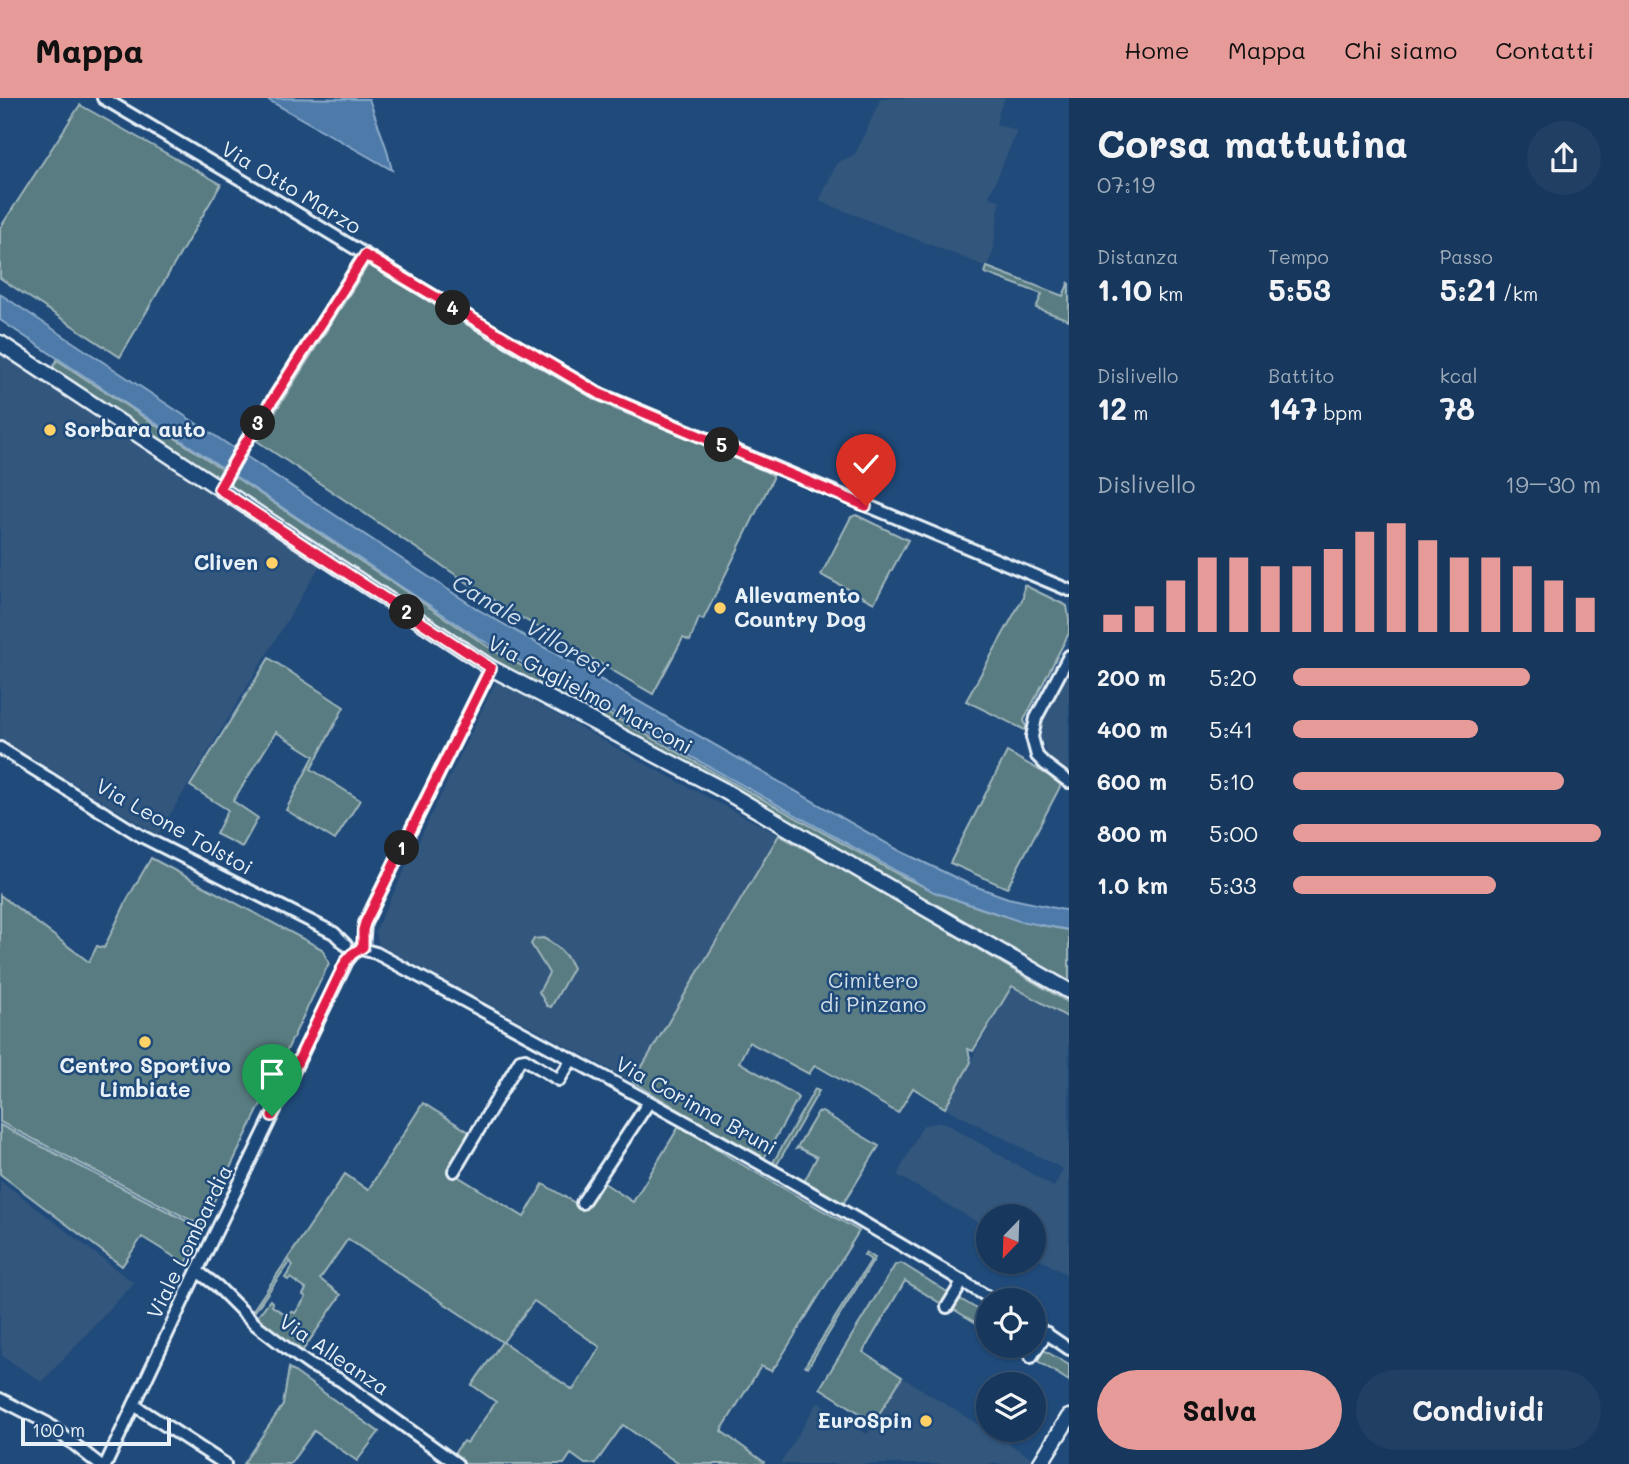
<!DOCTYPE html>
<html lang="it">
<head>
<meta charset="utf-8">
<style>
	:root { --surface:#17385c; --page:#203f62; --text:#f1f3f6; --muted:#9eacbb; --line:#365272; --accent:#e69b98 }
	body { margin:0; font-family:Mali,sans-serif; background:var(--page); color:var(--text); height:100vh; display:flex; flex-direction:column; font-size:26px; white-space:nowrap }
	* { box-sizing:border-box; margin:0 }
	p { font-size:23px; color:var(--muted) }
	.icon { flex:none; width:38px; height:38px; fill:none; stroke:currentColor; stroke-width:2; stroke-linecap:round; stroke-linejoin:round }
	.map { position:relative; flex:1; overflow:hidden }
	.panel { display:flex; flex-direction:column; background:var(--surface); width:560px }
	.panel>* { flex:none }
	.needle { width:46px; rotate:203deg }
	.buttons { position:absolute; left:976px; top:1106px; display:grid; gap:14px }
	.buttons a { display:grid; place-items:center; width:70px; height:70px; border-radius:50%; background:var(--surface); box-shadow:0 2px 5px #0004,0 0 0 2px var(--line); font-size:35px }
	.scale { position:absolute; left:21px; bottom:18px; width:150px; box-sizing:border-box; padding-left:7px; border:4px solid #e8f1f8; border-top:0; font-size:19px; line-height:24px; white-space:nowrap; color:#e8f1f8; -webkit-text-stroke:5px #1f4a7a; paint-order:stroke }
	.pin { position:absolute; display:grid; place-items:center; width:60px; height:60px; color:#fff; margin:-72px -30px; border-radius:50% 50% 50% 0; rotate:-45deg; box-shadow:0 0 7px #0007 }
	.pin .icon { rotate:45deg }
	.km { position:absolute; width:35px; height:35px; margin:-18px; border-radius:50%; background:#222; color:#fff; font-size:19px; line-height:35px; text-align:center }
	.round { display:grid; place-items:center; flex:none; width:74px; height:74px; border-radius:37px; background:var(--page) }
	.overview { display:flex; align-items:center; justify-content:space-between; height:119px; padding:0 28px }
	h1 { font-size:38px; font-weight:800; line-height:52px }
	.stats { display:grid; grid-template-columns:repeat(3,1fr); gap:10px; height:119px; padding:7px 28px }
	.stats div { display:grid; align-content:center }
	.stats b { font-size:30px; font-weight:800 }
	.stats small { font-size:19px; font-weight:400 }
	.stats p { font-size:19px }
	.chart { height:196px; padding:14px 28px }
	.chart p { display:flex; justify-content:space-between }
	.chart svg { width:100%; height:126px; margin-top:7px; stroke:var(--accent); stroke-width:6 }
	.action { display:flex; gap:14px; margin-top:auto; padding:14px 28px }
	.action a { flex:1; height:80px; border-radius:42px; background:var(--accent); color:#111; font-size:28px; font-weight:800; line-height:80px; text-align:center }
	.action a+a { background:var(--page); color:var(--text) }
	ul { padding:0 28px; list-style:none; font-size:23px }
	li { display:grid; grid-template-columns:112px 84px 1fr; align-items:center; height:52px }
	li i { height:18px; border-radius:9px; background:var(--accent) }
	header { display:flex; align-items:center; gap:42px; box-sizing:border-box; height:98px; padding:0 35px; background:var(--accent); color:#111 }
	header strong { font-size:33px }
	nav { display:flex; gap:38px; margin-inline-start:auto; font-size:24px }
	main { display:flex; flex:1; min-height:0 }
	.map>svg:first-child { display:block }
</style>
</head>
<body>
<header>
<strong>Mappa</strong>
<nav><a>Home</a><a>Mappa</a><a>Chi siamo</a><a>Contatti</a></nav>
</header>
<main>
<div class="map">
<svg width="1069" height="1366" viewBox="0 0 1069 1366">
	<rect width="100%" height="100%" fill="#1f4a7a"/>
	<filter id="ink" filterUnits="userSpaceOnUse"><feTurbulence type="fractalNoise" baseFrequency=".0143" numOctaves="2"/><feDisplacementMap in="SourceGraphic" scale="14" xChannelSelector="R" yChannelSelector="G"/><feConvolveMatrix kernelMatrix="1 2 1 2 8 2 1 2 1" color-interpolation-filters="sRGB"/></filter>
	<g filter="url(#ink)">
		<!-- built -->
		<g fill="#33567c">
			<polygon points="881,0 1005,0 999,14 996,26 1017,33 989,99 1000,102 993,154 987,169 819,103 837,65 855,56"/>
			<polygon points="0,256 205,388 321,466 158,737 0,641"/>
			<polygon points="1069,574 1069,674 1048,659 1038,632"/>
			<polygon points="496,583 651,669 779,737 633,984 379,847 375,833"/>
			<polygon points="1012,887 1069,920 1069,1178 1034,1158 1034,1118 989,1118 989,1131 897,1077 923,1027 944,1024 1054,1089 1063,1071 945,1010"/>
			<polygon points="0,1082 134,1185 42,1284 2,1258 0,1240"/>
			<polygon points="902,1279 1032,1360 1029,1366 780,1366 818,1304 867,1336"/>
		</g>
		<!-- green -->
		<g fill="#597c81" stroke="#a0b6bc" stroke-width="2" fill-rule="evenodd">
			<polygon points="80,7 221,86 120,259 0,180 0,130"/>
			<polygon points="368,167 615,311 718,352 773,377 773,380 703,522 699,520 690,543 683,540 653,596 505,510 257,343"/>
			<polygon points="987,169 1063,198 1069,184 1069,222 1036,210 1042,196 985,175"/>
			<polygon points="57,262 225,373 219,382 55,274 52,271"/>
			<path d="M229,375L493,552L905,780C959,805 1011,823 1069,832V885L504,571L224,389Z"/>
			<polygon points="856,417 908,442 874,505 821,477 851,419"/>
			<polygon points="1024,487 1067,508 1069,521 1069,535 1024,622 1027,633 966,603 1023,500"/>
			<polygon points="269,560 344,609 311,671 360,702 335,742 286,712 314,658 276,634 233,703 258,720 242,749 216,736 228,712 190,688"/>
			<polygon points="1007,654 1062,685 1007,790 950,765"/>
			<polygon points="779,737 848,774 1069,905 1069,920 1012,888 973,953 968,951 971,964 945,1010 913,990 898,1015 815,967 809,976 749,944 739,964 794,996 798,1000 763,1062 633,984"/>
			<polygon points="151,760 322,851 329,865 202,1128 0,1024 0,797 89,864 97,848 104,850 128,800"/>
			<path d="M543,840C556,846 567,857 573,870L551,909L547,908L539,894L549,875L531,846L534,841Z"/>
			<polygon points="815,991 819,993 775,1070 771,1068"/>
			<path d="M423,1005L469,1034L451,1074L524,1119L543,1086L582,1109L604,1085L633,1104L680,1027L734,1062L859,1133L777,1266L771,1273L761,1268L721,1333L764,1364L763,1366H679L623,1327L595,1366H585L571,1356L564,1366H467L453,1357L463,1343L467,1345L496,1304L472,1287L502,1244L348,1141L320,1181L341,1197L301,1255L255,1222L270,1202L273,1205L272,1208L288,1218L291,1213L295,1215L306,1199L303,1197L306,1191L290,1180L288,1182L285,1180L293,1168L290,1163L251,1219L249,1218L345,1076L368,1092ZM534,1203L600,1249L573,1292L503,1244Z"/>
			<polygon points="818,1014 822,1014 879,1048 843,1106 804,1084 817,1059 799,1050 796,1051"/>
			<polygon points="0,1027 202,1131 186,1166 142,1139 122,1168 0,1076"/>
			<polygon points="866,1154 875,1160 808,1269 805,1268 871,1162 864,1157"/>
			<polygon points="901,1165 949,1195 943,1207 905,1183 863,1254 902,1279 874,1324 820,1290 895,1167"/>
			<polygon points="960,1201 989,1218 989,1221 983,1218 978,1226 953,1211"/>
			<polygon points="1042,1251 1069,1267 1069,1283 1036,1262"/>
			<polygon points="289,1270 379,1334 357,1363 314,1333 290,1366 243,1366 283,1307"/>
		</g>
		<!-- water -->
		<g fill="#4d7aa9" stroke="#8baac9" stroke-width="2">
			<polygon points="265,0 369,1 386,49 392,72"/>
			<polygon points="0,196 479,512 902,754 969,786 1008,800 1069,813 1069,832 1019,823 934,794 507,556 480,541 0,222"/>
		</g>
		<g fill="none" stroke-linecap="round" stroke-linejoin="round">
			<!-- minor casing -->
			<g stroke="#e8f1f8" stroke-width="16">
				<g id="minor">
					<polyline points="103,0 277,103 493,234 600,296 1069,492"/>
					<polyline points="219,391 244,347 365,157"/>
					<polyline points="1069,558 1036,620 1032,639 1037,658 1045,666 1069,684"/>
					<polyline points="0,650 141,738 334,835 346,847"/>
					<path d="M361,851L376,855C584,968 792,1079 993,1202"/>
					<polyline points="454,1073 520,962 525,961 559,982 572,961"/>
					<polyline points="582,1105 649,1004"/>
					<polyline points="197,1173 217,1188 255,1226 293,1255 310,1267 340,1282 457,1366"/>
					<polyline points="947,1209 963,1183"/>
					<polyline points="1034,1227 1069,1251"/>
					<polyline points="1031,1259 1047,1235"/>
					<polyline points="0,1301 47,1325 99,1366"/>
					<polyline points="134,1307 225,1366"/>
					<polyline points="106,1366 197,1173 347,863 355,853 363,849 365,825 491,570"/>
				</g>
			</g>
			<!-- tertiary casing -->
			<g stroke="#e8f1f8" stroke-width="19">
				<g id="tertiary">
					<polyline points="0,245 491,570 723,692 873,780 1069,893"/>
					<polyline points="1040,1366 1069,1319"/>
				</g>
			</g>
			<!-- minor -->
			<use href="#minor" stroke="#1f4a7a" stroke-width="10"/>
			<!-- tertiary -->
			<use href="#tertiary" stroke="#1f4a7a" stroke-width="14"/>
		</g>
	</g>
	<g fill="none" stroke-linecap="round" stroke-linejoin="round" filter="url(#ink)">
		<!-- route casing -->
		<g stroke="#fff" stroke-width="14">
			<polyline id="route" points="272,1018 346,863 352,856 363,849 363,832 365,825 491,570 219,391 244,347 365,157 600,296 866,408"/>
		</g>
		<!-- route -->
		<use href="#route" stroke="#e11d48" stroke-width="9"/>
	</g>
	<!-- markers -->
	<g fill="#ffd166" stroke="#1f4a7a" stroke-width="2.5">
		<circle cx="50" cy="332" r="7"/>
		<circle cx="272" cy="465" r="7"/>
		<circle cx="720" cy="510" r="7"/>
		<circle cx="145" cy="944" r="7"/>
		<circle cx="926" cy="1323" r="7"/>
	</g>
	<g text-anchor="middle" stroke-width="5" stroke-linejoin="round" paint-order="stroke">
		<!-- street labels -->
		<g font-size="21" fill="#e8f1f8" stroke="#1f4a7a">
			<text transform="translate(291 90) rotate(31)" y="7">Via Otto Marzo</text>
			<text transform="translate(590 597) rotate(28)" y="7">Via Guglielmo Marconi</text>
			<text transform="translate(174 729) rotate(29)" y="7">Via Leone Tolstoi</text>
			<text transform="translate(696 1008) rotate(29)" y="7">Via Corinna Bruni</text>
			<text transform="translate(190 1144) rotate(-64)" y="7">Viale Lombardia</text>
			<text transform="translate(334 1257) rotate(34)" y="7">Via Alleanza</text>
		</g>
		<!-- poi labels -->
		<g font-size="21" font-weight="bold" fill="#e8f1f8" stroke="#1f4a7a" text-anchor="start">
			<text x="64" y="339">Sorbara auto</text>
			<text x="258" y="472" text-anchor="end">Cliven</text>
			<text x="734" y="505">Allevamento<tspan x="734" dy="24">Country Dog</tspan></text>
			<text x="145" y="975" text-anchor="middle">Centro Sportivo<tspan x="145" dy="24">Limbiate</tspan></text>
			<text x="912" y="1330" text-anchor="end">EuroSpin</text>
		</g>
		<!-- park labels -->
		<g font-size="21" fill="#d3dfe6" stroke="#1f4a7a">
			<text x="873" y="890">Cimitero<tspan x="873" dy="24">di Pinzano</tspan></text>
		</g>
		<!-- water labels -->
		<g font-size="23" font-style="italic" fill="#d1dfec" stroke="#1f4a7a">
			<text transform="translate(530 528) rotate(31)" y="8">Canale Villoresi</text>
		</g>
	</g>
</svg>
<div class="buttons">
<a><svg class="needle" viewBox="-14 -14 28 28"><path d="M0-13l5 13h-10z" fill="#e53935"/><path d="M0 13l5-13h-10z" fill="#9eacbb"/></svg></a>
<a><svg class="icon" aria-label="locate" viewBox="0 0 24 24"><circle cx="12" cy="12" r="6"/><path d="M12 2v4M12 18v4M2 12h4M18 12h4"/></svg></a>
<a><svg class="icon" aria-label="layers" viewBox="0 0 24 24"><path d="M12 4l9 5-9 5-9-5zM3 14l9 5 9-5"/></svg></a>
</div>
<div class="scale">100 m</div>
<div class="pin" style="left:272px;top:1018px;background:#1e9e55"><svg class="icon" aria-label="arrive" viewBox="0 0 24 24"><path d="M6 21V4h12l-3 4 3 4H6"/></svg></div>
<div class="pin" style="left:866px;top:408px;background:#d93025"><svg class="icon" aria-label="check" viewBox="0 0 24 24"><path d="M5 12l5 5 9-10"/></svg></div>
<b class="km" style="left:402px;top:750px">1</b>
<b class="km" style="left:407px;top:514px">2</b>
<b class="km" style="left:258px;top:325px">3</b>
<b class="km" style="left:453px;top:210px">4</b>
<b class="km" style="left:722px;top:347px">5</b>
</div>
<section class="panel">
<div class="overview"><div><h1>Corsa mattutina</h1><p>07:19</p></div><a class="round"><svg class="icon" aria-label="share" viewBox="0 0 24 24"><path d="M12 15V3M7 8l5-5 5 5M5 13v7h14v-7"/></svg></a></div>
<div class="stats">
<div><p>Distanza</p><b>1.10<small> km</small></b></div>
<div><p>Tempo</p><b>5:53</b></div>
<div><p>Passo</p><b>5:21<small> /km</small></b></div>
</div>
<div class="stats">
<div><p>Dislivello</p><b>12<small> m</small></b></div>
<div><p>Battito</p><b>147<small> bpm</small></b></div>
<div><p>kcal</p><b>78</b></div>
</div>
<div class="chart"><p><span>Dislivello</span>19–30 m</p>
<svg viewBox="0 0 160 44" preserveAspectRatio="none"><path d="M5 44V38M15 44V35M25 44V26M35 44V18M45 44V18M55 44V21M65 44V21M75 44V15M85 44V9M95 44V6M105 44V12M115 44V18M125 44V18M135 44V21M145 44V26M155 44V32"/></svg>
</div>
<ul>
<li><b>200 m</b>5:20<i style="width:77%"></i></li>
<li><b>400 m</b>5:41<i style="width:60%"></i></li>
<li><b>600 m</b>5:10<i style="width:88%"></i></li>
<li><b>800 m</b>5:00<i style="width:100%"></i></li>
<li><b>1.0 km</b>5:33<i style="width:66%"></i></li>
</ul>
<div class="action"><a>Salva</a><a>Condividi</a></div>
</section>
</main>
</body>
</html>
